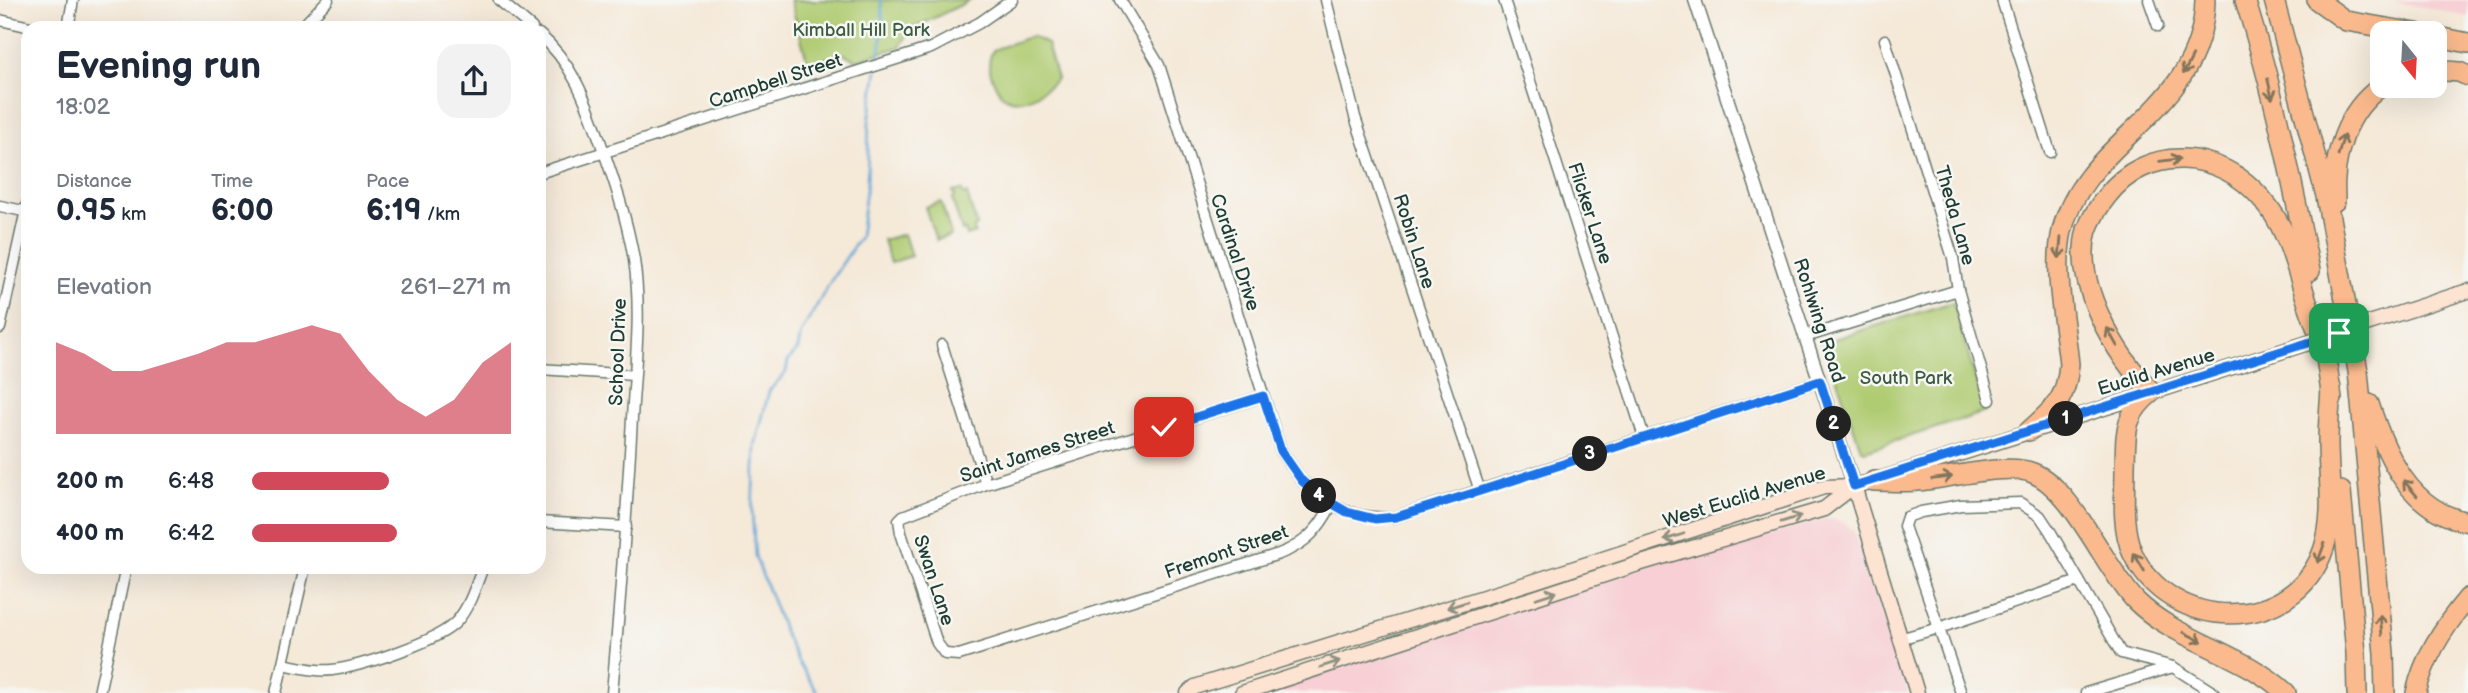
<!DOCTYPE html>
<html lang="en">
<head>
<meta charset="utf-8">
<style>
	:root { --surface:#fff; --page:#f2f2f3; --text:#1f2937; --muted:#747a83; --accent:#d1495b }
	body { margin:0; font-family:"Balsamiq Sans",sans-serif; background:var(--page); color:var(--text); height:100vh; display:flex; flex-direction:column; font-size:26px; white-space:nowrap }
	* { box-sizing:border-box; margin:0 }
	p { font-size:23px; color:var(--muted) }
	.icon { flex:none; width:38px; height:38px; fill:none; stroke:currentColor; stroke-width:2; stroke-linecap:round; stroke-linejoin:round }
	.map { position:relative; flex:1; overflow:hidden }
	.sheet { position:absolute; left:21px; top:21px; width:525px; height:553px; display:flex; flex-direction:column; background:var(--surface); border-radius:21px; box-shadow:0 7px 28px #0002 }
	.sheet>* { flex:none }
	.needle { width:46px; rotate:162deg }
	.controls { position:absolute; left:2370px; top:21px; display:grid; gap:14px }
	.controls a { display:grid; place-items:center; width:77px; height:77px; border-radius:14px; background:var(--surface); box-shadow:0 7px 28px #0002; font-size:35px }
	.pin { position:absolute; display:grid; place-items:center; width:60px; height:60px; color:#fff; margin:-30px; border-radius:14px; box-shadow:0 4px 10px #0006 }
	.km { position:absolute; width:35px; height:35px; margin:-18px; border-radius:50%; background:#222; color:#fff; font-size:19px; line-height:35px; text-align:center }
	.round { display:grid; place-items:center; flex:none; width:74px; height:74px; border-radius:21px; background:var(--page) }
	.head { display:flex; align-items:center; justify-content:space-between; height:119px; padding:0 35px }
	h1 { font-size:38px; font-weight:800; line-height:52px }
	.metrics { display:grid; grid-template-columns:repeat(3,1fr); gap:10px; height:119px; padding:7px 35px }
	.metrics div { display:grid; align-content:center }
	.metrics b { font-size:30px; font-weight:800 }
	.metrics small { font-size:19px; font-weight:400 }
	.metrics p { font-size:19px }
	.chart { height:196px; padding:14px 35px }
	.chart p { display:flex; justify-content:space-between }
	.chart svg { width:100%; height:126px; margin-top:7px; fill:var(--accent); opacity:.7 }
	ul { padding:0 35px; list-style:none; font-size:23px }
	li { display:grid; grid-template-columns:112px 84px 1fr; align-items:center; height:52px }
	li i { height:18px; border-radius:9px; background:var(--accent) }
	.map>svg:first-child { display:block }
</style>
</head>
<body>
<div class="map">
<svg width="2468" height="693" viewBox="0 0 2468 693">
	<rect width="100%" height="100%" fill="#f6f6f2"/>
	<filter id="ink" filterUnits="userSpaceOnUse"><feTurbulence type="fractalNoise" baseFrequency=".0143" numOctaves="2"/><feDisplacementMap in="SourceGraphic" scale="14" xChannelSelector="R" yChannelSelector="G"/><feConvolveMatrix kernelMatrix="1 2 1 2 8 2 1 2 1" color-interpolation-filters="sRGB"/></filter>
	<filter id="wash" filterUnits="userSpaceOnUse"><feTurbulence type="fractalNoise" baseFrequency=".00686" numOctaves="4" result="noise"/><feDisplacementMap in="SourceGraphic" scale="28" xChannelSelector="R" yChannelSelector="G"/><feGaussianBlur stdDeviation="1.57" result="paint"/><feColorMatrix in="noise" values="0 0 0 0 0 0 0 0 0 0 0 0 0 0 0 0 0 1.4 0 .05"/><feComposite in="paint" operator="in"/></filter>
	<g filter="url(#wash)">
		<rect width="100%" height="100%" fill="#f5e9d8"/>
		<!-- built -->
		<g fill="#f7cfd4">
			<polygon points="2389,0 2468,0 2468,17"/>
			<polygon points="1827,518 1844,523 1854,531 1908,693 1259,693 1673,558 1766,536"/>
		</g>
		<!-- green -->
		<g fill="#b0cc73" stroke="#688454" stroke-width="2">
			<polygon points="790,0 971,0 911,29 900,47 856,60 844,54 808,63"/>
			<path d="M1031,36L1047,44L1057,79C1039,96 1008,116 994,82C989,71 987,62 993,50Z"/>
			<polygon points="962,190 964,195 967,194 977,226 974,228 975,233 967,236 965,230 962,231 952,199 955,197 953,192"/>
			<polygon points="941,202 951,235 936,240 925,207"/>
			<polygon points="904,234 911,256 890,263 883,240"/>
			<polygon points="1953,302 1985,412 1865,451 1861,449 1824,342"/>
		</g>
		<g fill="none" stroke-linecap="round" stroke-linejoin="round">
			<!-- stream -->
			<g stroke="#61a6d6" stroke-width="2.5">
				<polyline points="879,60 883,24 881,0"/>
				<polyline points="818,693 800,665 786,637 755,556 752,511 755,446 769,391 786,372 788,361 798,349 801,333 832,279 860,237 867,182 869,122 877,70"/>
			</g>
		</g>
	</g>
	<g filter="url(#ink)">
		<g fill="none" stroke-linecap="round" stroke-linejoin="round">
			<!-- minor casing -->
			<g stroke="#6a796d" stroke-width="13">
				<g id="minor">
					<polyline points="499,0 532,28"/>
					<polyline points="1120,0 1159,65 1281,451 1302,481 1332,504"/>
					<polyline points="1326,0 1355,117 1480,491"/>
					<polyline points="1504,0 1644,437"/>
					<polyline points="2002,0 2050,152"/>
					<polyline points="2149,0 2158,26"/>
					<polyline points="0,20 35,28"/>
					<polyline points="68,28 73,0"/>
					<polyline points="301,28 328,0"/>
					<path d="M539,34C571,61 586,100 599,138C613,177 627,218 634,260C642,312 635,366 632,418C627,510 620,602 612,693"/>
					<polyline points="1885,40 1953,258 1958,290 1990,400"/>
					<polyline points="539,173 931,48 979,23 1012,0"/>
					<polyline points="0,206 28,212"/>
					<polyline points="0,328 28,201"/>
					<polyline points="1805,337 1958,290"/>
					<polyline points="942,345 986,484"/>
					<polyline points="539,369 634,375"/>
					<path d="M1263,396L986,484L903,516L899,520L901,533L937,643L945,654L959,655L1279,554C1306,544 1319,529 1332,504C1354,516 1371,519 1396,517L1820,381"/>
					<polyline points="539,522 626,527"/>
					<polyline points="1899,639 1939,628 2079,581"/>
					<path d="M283,664C299,667 316,672 332,670C359,667 440,641 457,621C470,606 476,585 483,567"/>
					<polyline points="99,693 126,567"/>
					<polyline points="276,693 305,567"/>
					<polyline points="1961,693 1904,526 1907,517 1921,512 1961,505 2020,503 2040,516 2050,531 2121,653 2173,667"/>
					<polyline points="2086,693 2173,667 2214,693"/>
				</g>
			</g>
			<!-- tertiary casing -->
			<g stroke="#6a796d" stroke-width="15">
				<polyline id="tertiary" points="1695,0 1854,486"/>
			</g>
			<!-- secondary casing -->
			<g stroke="#6a796d" stroke-width="17">
				<g id="secondary">
					<polyline points="2391,316 2468,291"/>
					<polyline points="1854,486 1917,693"/>
					<polyline points="1188,693 1195,687 1204,684 1535,581 1824,487 1854,486 1874,481 2286,350"/>
					<polyline points="1242,693 1638,564 1824,509 1854,486"/>
				</g>
			</g>
			<!-- motorway casing -->
			<g stroke="#6a796d" stroke-width="22">
				<g id="motorway">
					<path d="M2245,0C2273,88 2292,180 2310,271"/>
					<polyline points="2274,0 2326,196 2358,371 2384,653 2385,693"/>
					<polyline points="2317,0 2346,21 2416,33"/>
					<polyline points="2434,36 2468,43"/>
					<polyline points="2434,70 2459,72 2468,76"/>
					<path d="M2335,201C2332,158 2345,111 2382,86"/>
					<polyline points="2323,338 2332,399"/>
					<path d="M2325,351C2318,332 2311,314 2305,295C2294,261 2287,227 2262,199C2220,149 2147,143 2106,197C2099,206 2091,219 2087,230C2072,283 2116,356 2152,392C2123,415 2126,433 2125,467C2125,496 2121,525 2132,552C2169,634 2295,636 2324,548C2335,512 2328,478 2328,442C2328,424 2330,406 2331,388"/>
					<path d="M2369,404C2386,455 2409,511 2468,522"/>
					<path d="M2029,431C2055,407 2066,401 2069,364C2065,324 2053,271 2062,231C2083,139 2203,113 2205,0"/>
					<path d="M1874,481C1888,481 1903,482 1917,481C1947,479 2007,462 2033,473C2073,489 2105,569 2136,601C2175,640 2243,653 2286,693"/>
					<polyline points="2341,491 2356,653 2357,693"/>
					<path d="M2416,693C2424,657 2444,626 2468,598"/>
				</g>
			</g>
			<!-- minor -->
			<use href="#minor" stroke="#fff" stroke-width="10"/>
			<!-- tertiary -->
			<use href="#tertiary" stroke="#fff" stroke-width="12"/>
			<!-- secondary -->
			<use href="#secondary" stroke="#fde3d1" stroke-width="14"/>
			<!-- motorway -->
			<use href="#motorway" stroke="#fbba8d" stroke-width="19"/>
			<!-- secondary-bridge casing -->
			<g stroke="#6a796d" stroke-width="17" stroke-linecap="butt">
				<polyline id="secondary-bridge" points="2286,350 2391,316"/>
			</g>
			<!-- secondary-bridge -->
			<use href="#secondary-bridge" stroke="#fde3d1" stroke-width="14"/>
		</g>
		<!-- one-way arrows -->
		<defs><path id="oneway-shaft" d="M-6 0H5M1.5-3L5.5 0L1.5 3" fill="none" stroke-width="1.6" stroke-linecap="round" stroke-linejoin="round" transform="scale(1.75)"/></defs>
		<g stroke="#82755c">
			<use href="#oneway-shaft" transform="translate(2188 65) rotate(117)"/>
			<use href="#oneway-shaft" transform="translate(2270 89) rotate(77)"/>
			<use href="#oneway-shaft" transform="translate(2341 145) rotate(-74)"/>
			<use href="#oneway-shaft" transform="translate(2170 160) rotate(-7)"/>
			<use href="#oneway-shaft" transform="translate(2060 248) rotate(95)"/>
			<use href="#oneway-shaft" transform="translate(2112 337) rotate(-119)"/>
			<use href="#oneway-shaft" transform="translate(1942 478) rotate(-7)"/>
			<use href="#oneway-shaft" transform="translate(2410 488) rotate(-131)"/>
			<use href="#oneway-shaft" transform="translate(2321 553) rotate(110)"/>
			<use href="#oneway-shaft" transform="translate(2139 562) rotate(-121)"/>
			<use href="#oneway-shaft" transform="translate(2381 625) rotate(-95)"/>
			<use href="#oneway-shaft" transform="translate(2193 637) rotate(27)"/>
		</g>
		<g stroke="#8e9082">
			<use href="#oneway-shaft" transform="translate(1791 519) rotate(-17)"/>
			<use href="#oneway-shaft" transform="translate(1674 537) rotate(162)"/>
			<use href="#oneway-shaft" transform="translate(1546 595) rotate(-18)"/>
			<use href="#oneway-shaft" transform="translate(1457 605) rotate(163)"/>
			<use href="#oneway-shaft" transform="translate(1330 664) rotate(-18)"/>
		</g>
	</g>
	<g fill="none" stroke-linecap="round" stroke-linejoin="round" filter="url(#ink)">
		<!-- route casing -->
		<g stroke="#fff" stroke-width="14">
			<polyline id="route" points="1164,427 1263,396 1281,451 1302,481 1321,497 1347,512 1375,519 1396,517 1480,491 1820,381 1854,486 2339,333"/>
		</g>
		<!-- route -->
		<use href="#route" stroke="#1a73e8" stroke-width="9"/>
	</g>
	<g text-anchor="middle" stroke-width="5" stroke-linejoin="round" paint-order="stroke">
		<!-- park labels -->
		<g font-size="19" fill="#3c5a41" stroke="#f6f6f2">
			<text x="861" y="36">Kimball Hill Park</text>
			<text x="1906" y="384">South Park</text>
		</g>
		<!-- street labels -->
		<g font-size="19" fill="#1f3d34" stroke="#f6f6f2">
			<text transform="translate(775 80) rotate(-18)" y="7">Campbell Street</text>
			<text transform="translate(1591 213) rotate(72)" y="7">Flicker Lane</text>
			<text transform="translate(1956 215) rotate(74)" y="7">Theda Lane</text>
			<text transform="translate(1415 241) rotate(72)" y="7">Robin Lane</text>
			<text transform="translate(1236 252) rotate(72)" y="7">Cardinal Drive</text>
			<text transform="translate(1820 320) rotate(72)" y="7">Rohlwing Road</text>
			<text transform="translate(617 352) rotate(-88)" y="7">School Drive</text>
			<text transform="translate(2156 371) rotate(-17)" y="7">Euclid Avenue</text>
			<text transform="translate(1037 451) rotate(-18)" y="7">Saint James Street</text>
			<text transform="translate(1744 496) rotate(-17)" y="7">West Euclid Avenue</text>
			<text transform="translate(1226 551) rotate(-19)" y="7">Fremont Street</text>
			<text transform="translate(935 580) rotate(72)" y="7">Swan Lane</text>
		</g>
	</g>
</svg>
<div class="controls">
<a><svg class="needle" viewBox="-14 -14 28 28"><path d="M0-13l5 13h-10z" fill="#e53935"/><path d="M0 13l5-13h-10z" fill="#747a83"/></svg></a>
</div>
<div class="pin" style="left:2339px;top:333px;background:#1e9e55"><svg class="icon" aria-label="arrive" viewBox="0 0 24 24"><path d="M6 21V4h12l-3 4 3 4H6"/></svg></div>
<div class="pin" style="left:1164px;top:427px;background:#d93025"><svg class="icon" aria-label="check" viewBox="0 0 24 24"><path d="M5 12l5 5 9-10"/></svg></div>
<b class="km" style="left:2066px;top:419px">1</b>
<b class="km" style="left:1834px;top:424px">2</b>
<b class="km" style="left:1590px;top:454px">3</b>
<b class="km" style="left:1319px;top:496px">4</b>
<section class="sheet">
<div class="head"><div><h1>Evening run</h1><p>18:02</p></div><a class="round"><svg class="icon" aria-label="share" viewBox="0 0 24 24"><path d="M12 15V3M7 8l5-5 5 5M5 13v7h14v-7"/></svg></a></div>
<div class="metrics">
<div><p>Distance</p><b>0.95<small> km</small></b></div>
<div><p>Time</p><b>6:00</b></div>
<div><p>Pace</p><b>6:19<small> /km</small></b></div>
</div>
<div class="chart"><p><span>Elevation</span>261–271 m</p>
<svg viewBox="0 0 160 44" preserveAspectRatio="none"><path d="M0 44V12L10 16L20 22L30 22L40 19L50 16L60 12L70 12L80 9L90 6L100 9L110 22L120 32L130 38L140 32L150 19L160 12V44z"/></svg>
</div>
<ul>
<li><b>200 m</b>6:48<i style="width:53%"></i></li>
<li><b>400 m</b>6:42<i style="width:56%"></i></li>
</ul>
</section>
</div>
</body>
</html>
